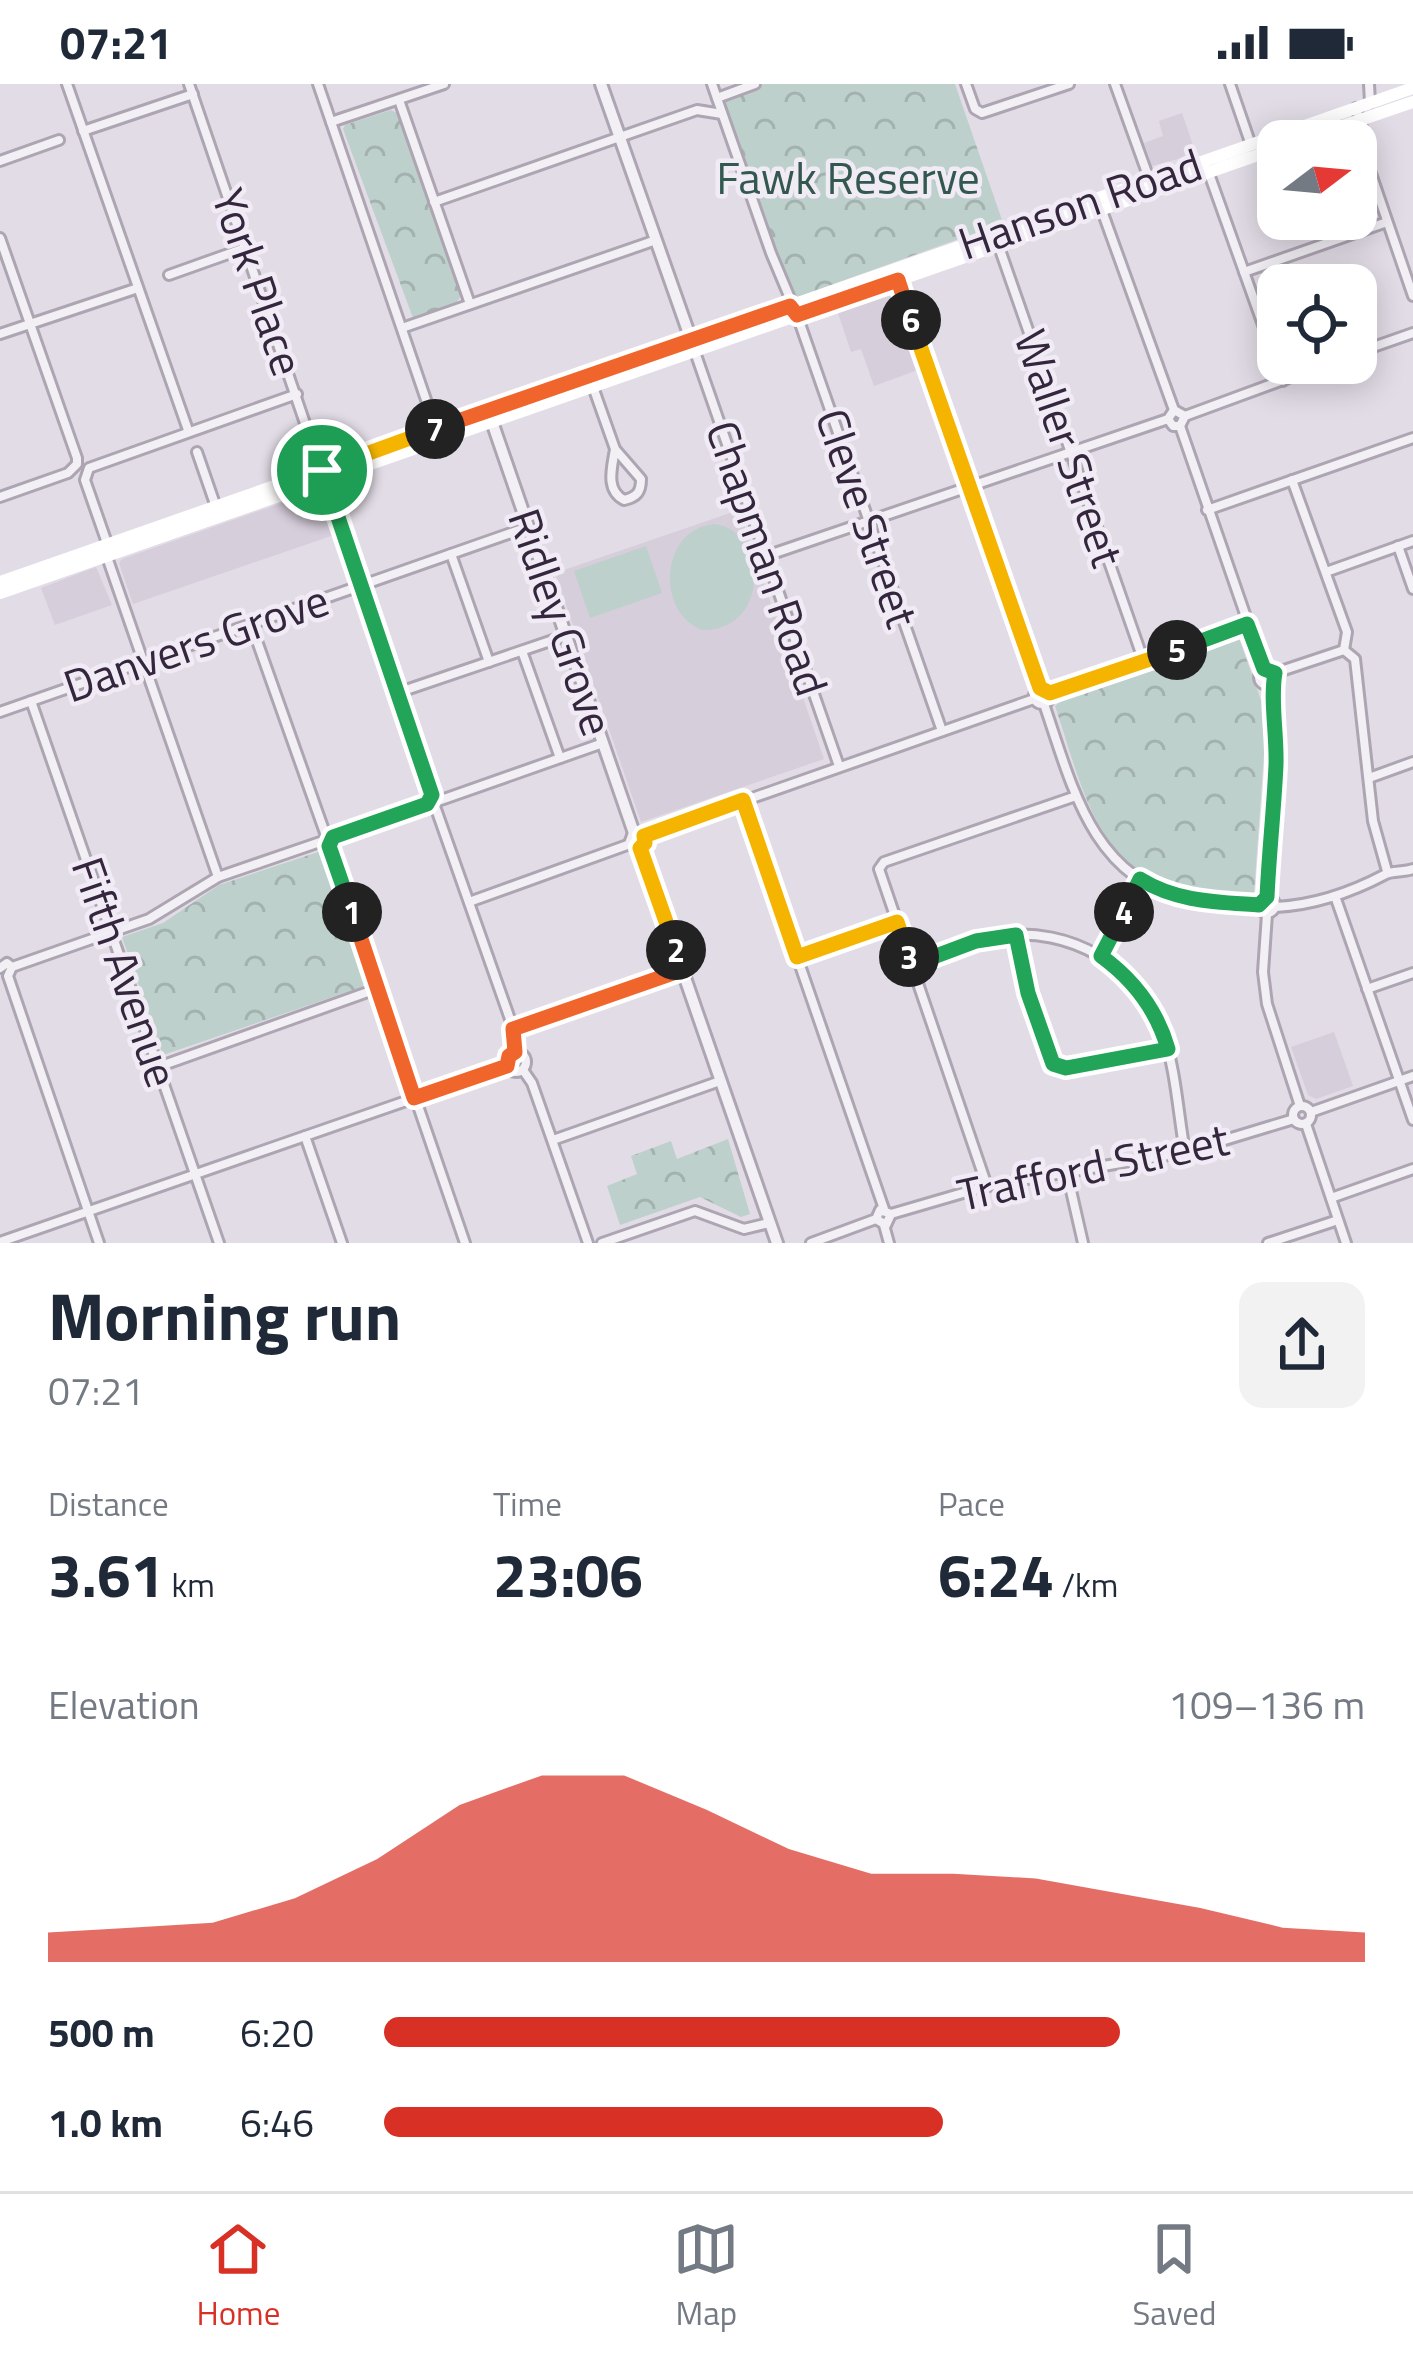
<!DOCTYPE html>
<html lang="en">
<head>
<meta charset="utf-8">
<style>
	:root { --surface:#fff; --page:#f2f2f3; --text:#1f2937; --muted:#747a83; --line:#e0e1e3; --accent:#d93025 }
	body { margin:0; font-family:"Titillium Web",sans-serif; background:var(--page); color:var(--text); height:100vh; display:flex; flex-direction:column; font-size:45px; white-space:nowrap }
	* { box-sizing:border-box; margin:0 }
	p { font-size:39px; color:var(--muted) }
	.icon { flex:none; width:66px; height:66px; fill:none; stroke:currentColor; stroke-width:2; stroke-linecap:round; stroke-linejoin:round }
	.map { position:relative; height:1159px; overflow:hidden }
	.sheet { display:flex; flex-direction:column; background:var(--surface); flex:1 }
	.sheet>* { flex:none }
	.needle { width:78px; rotate:74deg }
	.controls { position:absolute; left:1257px; top:36px; display:grid; gap:24px }
	.controls a { display:grid; place-items:center; width:120px; height:120px; border-radius:24px; background:var(--surface); box-shadow:0 6px 30px #0003; font-size:60px }
	.pin { position:absolute; display:grid; place-items:center; width:102px; height:102px; color:#fff; margin:-51px; border:6px solid #fff; border-radius:50%; box-shadow:0 3px 12px #0007 }
	.km { position:absolute; width:60px; height:60px; margin:-30px; border-radius:50%; background:#222; color:#fff; font-size:33px; line-height:60px; text-align:center }
	.round { display:grid; place-items:center; flex:none; width:126px; height:126px; border-radius:24px; background:var(--page) }
	.head { display:flex; align-items:center; justify-content:space-between; height:204px; padding:0 48px }
	h1 { font-size:66px; font-weight:700; line-height:90px }
	.metrics { display:grid; grid-template-columns:repeat(3,1fr); gap:18px; height:204px; padding:12px 48px }
	.metrics div { display:grid; align-content:center }
	.metrics b { font-size:60px; font-weight:700 }
	.metrics small { font-size:33px; font-weight:400 }
	.metrics p { font-size:33px }
	.chart { height:336px; padding:24px 48px }
	.chart p { display:flex; justify-content:space-between }
	.chart svg { width:100%; height:216px; margin-top:12px; fill:var(--accent); opacity:.7 }
	ul { padding:0 48px; list-style:none; font-size:39px }
	li { display:grid; grid-template-columns:192px 144px 1fr; align-items:center; height:90px }
	li i { height:30px; border-radius:15px; background:var(--accent) }
	.status { display:flex; justify-content:space-between; align-items:center; height:84px; padding:0 60px; background:var(--surface); direction:ltr }
	.status svg { height:33px; fill:currentColor }
	.menu { display:flex; justify-content:space-around; align-items:center; height:168px; border-top:3px solid var(--line); background:var(--surface); font-size:33px; color:var(--muted) }
	.menu a { display:grid; justify-items:center; gap:6px }
	.menu .current { color:var(--accent) }
	.map>svg:first-child { display:block }
</style>
</head>
<body>
<div class="status"><b>07:21</b><svg viewBox="0 0 49 12"><path d="M0 12V9h3v3zM5 12V6h3v6zM10 12V3h3v9zM15 12V0h3v12zM26 1h20v11H26zM47 4h2v5h-2z"/></svg></div>
<div class="map">
<svg width="1413" height="1159" viewBox="0 0 1413 1159">
	<defs>
		<pattern id="park-crowns" width="20" height="18" patternUnits="userSpaceOnUse" patternTransform="scale(3)"><rect width="20" height="18" fill="#bdd0cb"/><path d="M2 6a3 3 0 1 1 6 0M12 15a3 3 0 1 1 6 0" fill="none" stroke="#a3b2af"/></pattern>
	</defs>
	<rect width="100%" height="100%" fill="#e2dce6"/>
	<!-- built -->
	<g fill="#d6cedb">
		<polygon points="1182,29 1196,70 1152,82 1144,59 1163,52 1159,37"/>
		<polygon points="889,207 918,286 874,302 861,265 851,268 837,226"/>
		<polygon points="316,407 334,451 133,520 119,479 122,475"/>
		<polygon points="739,426 824,675 641,738 555,489"/>
		<polygon points="96,483 112,521 55,541 41,504"/>
		<polygon points="1334,948 1353,1002 1316,1015 1308,1011 1291,963"/>
	</g>
	<!-- grass -->
	<g fill="#bdd0cb">
		<path d="M715,440C770,448 769,548 702,546C655,528 660,444 715,440Z"/>
		<polygon points="646,462 662,509 590,534 574,487"/>
	</g>
	<!-- park -->
	<g fill="url(#park-crowns)">
		<polygon points="764,0 955,0 1003,139 792,215 721,15"/>
		<polygon points="391,26 397,29 461,212 456,219 413,234 343,45 345,41"/>
		<path d="M1239,554L1263,622L1265,655L1254,810C1224,809 1191,809 1162,799C1093,775 1076,682 1055,622L1065,614Z"/>
		<polygon points="318,768 322,768 366,895 362,903 163,971 122,853 163,839 219,801"/>
		<polygon points="728,1055 750,1130 741,1133 700,1113 620,1141 607,1102 637,1090 631,1072 671,1057 677,1075"/>
	</g>
	<g fill="none" stroke-linecap="round" stroke-linejoin="round">
		<!-- minor casing -->
		<g stroke="#aea5b3" stroke-width="14">
			<g id="minor">
				<polyline points="67,0 188,346"/>
				<polyline points="189,0 432,711"/>
				<polyline points="318,0 436,345"/>
				<polyline points="712,0 771,169 797,231 942,647"/>
				<polyline points="966,0 975,25 982,29 1069,0"/>
				<polyline points="1115,0 1151,100"/>
				<polyline points="1230,0 1251,61"/>
				<polyline points="1369,0 1370,18"/>
				<polyline points="717,14 755,0"/>
				<polyline points="399,16 470,220"/>
				<polyline points="1356,24 1368,62 1365,72 1413,212"/>
				<polyline points="331,38 444,0"/>
				<polyline points="83,47 193,10"/>
				<polyline points="1356,62 1365,72"/>
				<polyline points="0,77 59,56"/>
				<polyline points="1207,84 1283,297"/>
				<polyline points="434,118 697,26 722,30"/>
				<polyline points="1101,124 1174,326"/>
				<polyline points="0,154 77,374 77,380 68,389 0,413"/>
				<polyline points="998,160 1144,578"/>
				<polyline points="1244,188 1387,138"/>
				<polyline points="169,191 245,164"/>
				<polyline points="898,197 1040,604"/>
				<polyline points="402,244 656,156"/>
				<polyline points="0,250 138,204"/>
				<polyline points="695,268 839,682"/>
				<polyline points="1356,269 1413,249"/>
				<path d="M592,300L615,365L641,395C641,408 637,413 624,416C605,406 612,384 615,365"/>
				<polyline points="1185,332 1329,279"/>
				<polyline points="1180,342 1264,585"/>
				<polyline points="197,368 216,423"/>
				<polyline points="1292,396 1347,548 1344,566 1355,575 1373,737 1387,787"/>
				<polyline points="1207,426 1413,354"/>
				<polyline points="107,459 85,396 89,384 297,310"/>
				<polyline points="1398,462 1413,505"/>
				<polyline points="451,470 489,578"/>
				<polyline points="766,472 1168,335 1174,326 1185,332 1180,342 1173,342 1168,335"/>
				<polyline points="107,473 218,793"/>
				<polyline points="1326,488 1413,457"/>
				<polyline points="251,540 325,749"/>
				<polyline points="522,567 560,674"/>
				<circle cx="1267" cy="593" r="8"/>
				<polyline points="1275,589 1344,566"/>
				<circle cx="1042" cy="612" r="8"/>
				<polyline points="397,609 565,552"/>
				<polyline points="1050,609 1248,540"/>
				<polyline points="31,617 219,1159"/>
				<path d="M1044,620C1071,698 1091,793 1184,814C1208,820 1234,819 1259,821"/>
				<polyline points="0,628 528,443"/>
				<polyline points="1369,694 1413,678"/>
				<polyline points="441,716 603,659"/>
				<polyline points="743,716 884,1125"/>
				<polyline points="436,725 510,935 515,968"/>
				<polyline points="644,752 1034,615"/>
				<polyline points="333,753 427,720 433,711"/>
				<polyline points="329,762 465,1159"/>
				<polyline points="1335,812 1413,1036"/>
				<circle cx="1267" cy="821" r="8"/>
				<path d="M1267,813C1272,744 1286,669 1269,601"/>
				<polyline points="469,818 630,760"/>
				<path d="M1276,823C1315,821 1352,808 1386,790C1391,787 1405,788 1413,785"/>
				<polyline points="1267,830 1263,888 1267,920 1300,1022"/>
				<polyline points="1016,851 1027,909 1053,980 1066,984 1168,965"/>
				<polyline points="1101,872 1140,795"/>
				<polyline points="797,873 897,838"/>
				<path d="M912,881C940,871 970,856 1000,852C1069,842 1140,882 1163,949C1176,986 1178,1029 1185,1068"/>
				<polyline points="12,883 149,835 218,793 320,758"/>
				<polyline points="0,884 7,879 12,883 8,892 99,1159"/>
				<polyline points="1367,905 1413,889"/>
				<polyline points="514,945 682,886"/>
				<circle cx="516" cy="978" r="10"/>
				<polyline points="158,983 379,904"/>
				<polyline points="523,986 532,999 588,1159"/>
				<circle cx="1302" cy="1031" r="9"/>
				<polyline points="1311,1028 1413,992"/>
				<polyline points="1306,1040 1346,1159"/>
				<polyline points="305,1052 342,1159"/>
				<polyline points="553,1056 720,997"/>
				<polyline points="1067,1089 1083,1159"/>
				<polyline points="987,1102 879,785 884,778 1076,712"/>
				<polyline points="1331,1114 1413,1085"/>
				<polyline points="891,1130 987,1102 1185,1068 1294,1035"/>
				<polyline points="884,1141 889,1159"/>
				<polyline points="0,1158 507,982"/>
				<polyline points="602,1159 695,1127 744,1145 769,1139"/>
				<polyline points="811,1159 876,1135 880,1126 891,1130 886,1141 876,1135"/>
				<polyline points="1268,1159 1338,1136"/>
			</g>
		</g>
		<!-- tertiary casing -->
		<g stroke="#aea5b3" stroke-width="16">
			<g id="tertiary">
				<polyline points="601,0 694,264"/>
				<polyline points="490,332 634,749"/>
				<polyline points="640,764 630,760 634,749 644,752 640,764 777,1159"/>
			</g>
		</g>
		<!-- minor -->
		<use href="#minor" stroke="#f2eff5" stroke-width="8"/>
		<!-- tertiary -->
		<use href="#tertiary" stroke="#f2eff5" stroke-width="10"/>
		<!-- secondary -->
		<g stroke="#fff" stroke-width="12">
			<polyline points="1299,57 1413,18"/>
			<polyline points="0,498 1413,4"/>
			<polyline points="0,509 1278,64"/>
		</g>
	</g>
	<g fill="none" stroke-linecap="round" stroke-linejoin="round">
		<!-- split-1 casing -->
		<g stroke="#fff" stroke-width="24">
			<polyline id="split-1" points="322,386 432,711 427,720 333,753 329,762 352,828"/>
		</g>
		<!-- split-2 casing -->
		<g stroke="#fff" stroke-width="24">
			<polyline id="split-2" points="352,828 414,1014 507,982 509,972 515,968 513,945 682,886 676,866"/>
		</g>
		<!-- split-3 casing -->
		<g stroke="#fff" stroke-width="24">
			<polyline id="split-3" points="676,866 640,764 645,759 644,752 743,716 797,873 897,838 909,873"/>
		</g>
		<!-- split-4 casing -->
		<g stroke="#fff" stroke-width="24">
			<path id="split-4" d="M909,873L912,881L976,857L1016,851L1028,909L1053,980L1066,984L1168,965C1157,926 1134,896 1101,872L1124,828"/>
		</g>
		<!-- split-5 casing -->
		<g stroke="#fff" stroke-width="24">
			<path id="split-5" d="M1124,828L1140,795C1177,818 1217,818 1259,821L1267,813C1269,769 1274,725 1276,681C1277,649 1270,616 1275,589L1264,585L1247,540L1177,566"/>
		</g>
		<!-- split-6 casing -->
		<g stroke="#fff" stroke-width="24">
			<polyline id="split-6" points="911,236 1040,604 1050,609 1177,566"/>
		</g>
		<!-- split-7 casing -->
		<g stroke="#fff" stroke-width="24">
			<polyline id="split-7" points="435,345 790,222 797,231 898,196 911,236"/>
		</g>
		<!-- split-8 casing -->
		<g stroke="#fff" stroke-width="24">
			<polyline id="split-8" points="322,386 435,345"/>
		</g>
		<!-- split-1 -->
		<use href="#split-1" stroke="#22a559" stroke-width="15"/>
		<!-- split-2 -->
		<use href="#split-2" stroke="#f0652b" stroke-width="15"/>
		<!-- split-3 -->
		<use href="#split-3" stroke="#f5b400" stroke-width="15"/>
		<!-- split-4 -->
		<use href="#split-4" stroke="#22a559" stroke-width="15"/>
		<!-- split-5 -->
		<use href="#split-5" stroke="#22a559" stroke-width="15"/>
		<!-- split-6 -->
		<use href="#split-6" stroke="#f5b400" stroke-width="15"/>
		<!-- split-7 -->
		<use href="#split-7" stroke="#f0652b" stroke-width="15"/>
		<!-- split-8 -->
		<use href="#split-8" stroke="#f5b400" stroke-width="15"/>
	</g>
	<g text-anchor="middle" stroke-width="9" stroke-linejoin="round" paint-order="stroke">
		<!-- park labels -->
		<g font-size="45" fill="#335850" stroke="#f0ebf4">
			<text x="848" y="110">Fawk Reserve</text>
		</g>
		<!-- street labels -->
		<g font-size="45" fill="#34263d" stroke="#f0ebf4">
			<text transform="translate(1080 120) rotate(-19)" y="16">Hanson Road</text>
			<text transform="translate(258 198) rotate(71)" y="16">York Place</text>
			<text transform="translate(1069 364) rotate(71)" y="16">Waller Street</text>
			<text transform="translate(867 434) rotate(71)" y="16">Cleve Street</text>
			<text transform="translate(767 474) rotate(71)" y="16">Chapman Road</text>
			<text transform="translate(561 538) rotate(71)" y="16">Ridley Grove</text>
			<text transform="translate(196 559) rotate(-19)" y="16">Danvers Grove</text>
			<text transform="translate(125 888) rotate(71)" y="16">Fifth Avenue</text>
			<text transform="translate(1093 1083) rotate(-12)" y="16">Trafford Street</text>
		</g>
	</g>
</svg>
<div class="controls">
<a><svg class="needle" viewBox="-14 -14 28 28"><path d="M0-13l5 13h-10z" fill="#e53935"/><path d="M0 13l5-13h-10z" fill="#747a83"/></svg></a>
<a><svg class="icon" aria-label="locate" viewBox="0 0 24 24"><circle cx="12" cy="12" r="6"/><path d="M12 2v4M12 18v4M2 12h4M18 12h4"/></svg></a>
</div>
<div class="pin" style="left:322px;top:386px;background:#1e9e55"><svg class="icon" aria-label="arrive" viewBox="0 0 24 24"><path d="M6 21V4h12l-3 4 3 4H6"/></svg></div>
<b class="km" style="left:352px;top:828px">1</b>
<b class="km" style="left:676px;top:866px">2</b>
<b class="km" style="left:909px;top:873px">3</b>
<b class="km" style="left:1124px;top:828px">4</b>
<b class="km" style="left:1177px;top:566px">5</b>
<b class="km" style="left:911px;top:236px">6</b>
<b class="km" style="left:435px;top:345px">7</b>
</div>
<section class="sheet">
<div class="head"><div><h1>Morning run</h1><p>07:21</p></div><a class="round"><svg class="icon" aria-label="share" viewBox="0 0 24 24"><path d="M12 15V3M7 8l5-5 5 5M5 13v7h14v-7"/></svg></a></div>
<div class="metrics">
<div><p>Distance</p><b>3.61<small> km</small></b></div>
<div><p>Time</p><b>23:06</b></div>
<div><p>Pace</p><b>6:24<small> /km</small></b></div>
</div>
<div class="chart"><p><span>Elevation</span>109–136 m</p>
<svg viewBox="0 0 160 44" preserveAspectRatio="none"><path d="M0 44V38L10 37L20 36L30 31L40 23L50 12L60 6L70 6L80 13L90 21L100 26L110 26L120 27L130 30L140 33L150 37L160 38V44z"/></svg>
</div>
<ul>
<li><b>500 m</b>6:20<i style="width:75%"></i></li>
<li><b>1.0 km</b>6:46<i style="width:57%"></i></li>
</ul>
</section>
<nav class="menu">
<a class="current"><svg class="icon" aria-label="home" viewBox="0 0 24 24"><path d="M3 11l9-7 9 7M6 9v11h12V9"/></svg>Home</a>
<a><svg class="icon" aria-label="map" viewBox="0 0 24 24"><path d="M3 6l6-2 6 2 6-2v14l-6 2-6-2-6 2zM9 4v14M15 6v14"/></svg>Map</a>
<a><svg class="icon" aria-label="saved" viewBox="0 0 24 24"><path d="M7 4h10v16l-5-4-5 4z"/></svg>Saved</a>
</nav>
</body>
</html>
